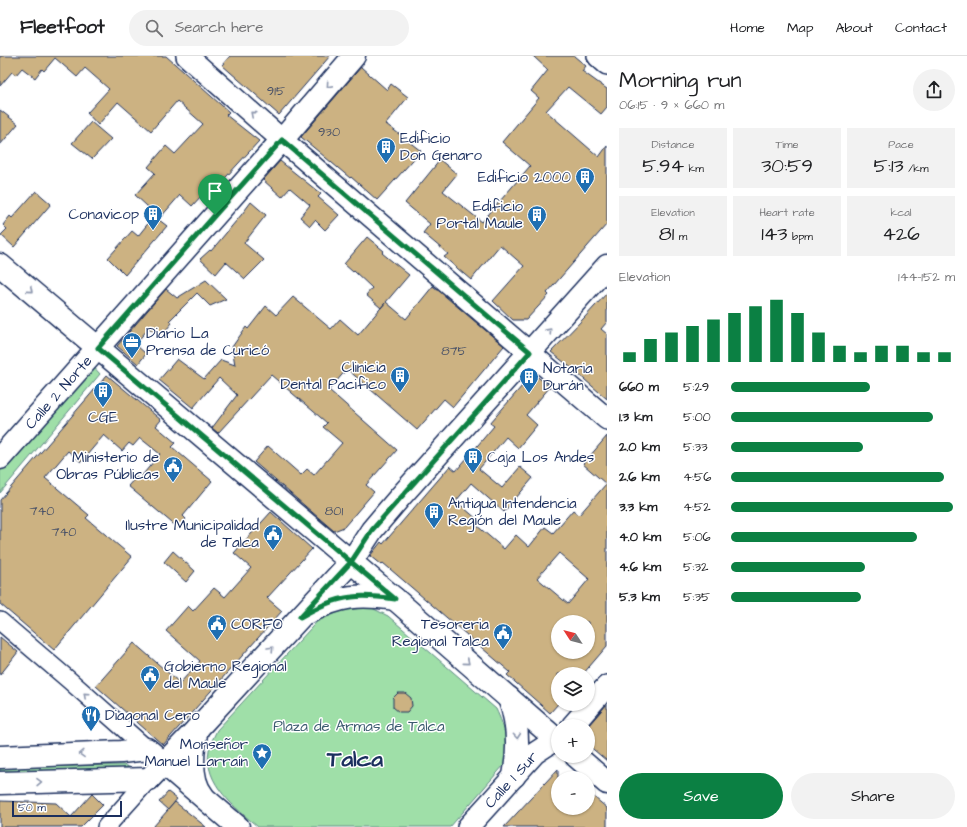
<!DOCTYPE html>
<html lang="en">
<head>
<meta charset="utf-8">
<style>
	:root { --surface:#fff; --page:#f2f2f2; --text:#202124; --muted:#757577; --line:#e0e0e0; --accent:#0b8043 }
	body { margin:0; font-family:"Architects Daughter",sans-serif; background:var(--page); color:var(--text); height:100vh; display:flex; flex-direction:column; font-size:15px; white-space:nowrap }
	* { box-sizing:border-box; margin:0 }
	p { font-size:13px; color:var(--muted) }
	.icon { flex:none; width:22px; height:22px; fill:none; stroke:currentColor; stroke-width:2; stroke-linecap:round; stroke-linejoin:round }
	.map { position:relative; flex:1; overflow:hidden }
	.sheet { display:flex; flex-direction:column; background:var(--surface); width:360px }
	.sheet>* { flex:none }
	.needle { width:26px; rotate:306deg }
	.controls { position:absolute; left:551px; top:559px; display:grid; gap:8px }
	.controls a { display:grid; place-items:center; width:44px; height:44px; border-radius:50%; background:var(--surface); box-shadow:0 1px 3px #0004; font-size:20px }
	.scale { position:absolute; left:12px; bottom:10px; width:110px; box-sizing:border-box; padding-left:4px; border:2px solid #1b2f5e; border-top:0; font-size:11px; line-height:14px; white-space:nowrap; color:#1b2f5e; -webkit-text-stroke:3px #fff; paint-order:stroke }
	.pin { position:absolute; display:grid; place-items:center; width:34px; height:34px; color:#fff; margin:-41px -17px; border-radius:50% 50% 50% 0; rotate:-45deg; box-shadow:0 0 4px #0007 }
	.pin .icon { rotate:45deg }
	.round { display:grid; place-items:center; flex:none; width:42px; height:42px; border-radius:21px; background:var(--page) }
	.overview { display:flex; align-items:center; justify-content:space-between; height:68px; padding:0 12px }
	h1 { font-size:22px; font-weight:600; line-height:30px }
	.stats { display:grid; grid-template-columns:repeat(3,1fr); gap:6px; height:68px; padding:4px 12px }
	.stats div { display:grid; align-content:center; border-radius:0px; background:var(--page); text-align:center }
	.stats b { font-size:20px; font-weight:600 }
	.stats small { font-size:11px; font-weight:400 }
	.stats p { font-size:11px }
	.chart { height:112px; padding:8px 12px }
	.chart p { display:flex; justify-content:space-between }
	.chart svg { width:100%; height:72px; margin-top:4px; stroke:var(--accent); stroke-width:6 }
	.button { display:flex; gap:8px; margin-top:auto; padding:8px 12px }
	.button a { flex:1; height:46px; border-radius:24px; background:var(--accent); color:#fff; font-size:16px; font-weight:600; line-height:46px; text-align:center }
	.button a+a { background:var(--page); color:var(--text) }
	ul { padding:0 12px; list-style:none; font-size:13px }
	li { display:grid; grid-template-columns:64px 48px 1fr; align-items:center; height:30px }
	li i { height:10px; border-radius:5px; background:var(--accent) }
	header { display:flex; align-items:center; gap:24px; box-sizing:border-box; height:56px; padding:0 20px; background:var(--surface); border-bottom:1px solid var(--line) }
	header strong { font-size:19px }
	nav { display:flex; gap:22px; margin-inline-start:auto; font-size:14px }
	.search { width:280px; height:36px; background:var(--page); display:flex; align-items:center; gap:10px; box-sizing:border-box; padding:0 14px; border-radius:22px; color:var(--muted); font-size:15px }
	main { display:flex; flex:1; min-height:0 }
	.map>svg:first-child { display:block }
</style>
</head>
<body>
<header>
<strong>Fleetfoot</strong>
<div class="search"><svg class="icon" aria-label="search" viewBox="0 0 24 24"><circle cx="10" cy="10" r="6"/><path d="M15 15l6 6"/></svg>Search here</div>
<nav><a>Home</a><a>Map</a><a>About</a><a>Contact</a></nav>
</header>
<main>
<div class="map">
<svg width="607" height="771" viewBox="0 0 607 771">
	<rect width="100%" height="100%" fill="#fff"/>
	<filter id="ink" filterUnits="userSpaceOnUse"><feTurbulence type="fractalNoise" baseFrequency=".025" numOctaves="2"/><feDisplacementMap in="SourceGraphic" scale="8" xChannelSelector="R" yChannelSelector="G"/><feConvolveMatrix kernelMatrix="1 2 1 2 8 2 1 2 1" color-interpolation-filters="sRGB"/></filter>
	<g filter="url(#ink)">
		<!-- green -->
		<g fill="#9fdfa8" stroke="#5d8783">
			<polygon points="91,308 100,318 0,437 0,410"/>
			<path d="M338,551L372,552L388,560L496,653C505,672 510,689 504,709L450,771H258C236,752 203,728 209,694C210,687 214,681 217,674L323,559Z"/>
			<polygon points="123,709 147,717 0,721 0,711"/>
		</g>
		<!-- building -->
		<g fill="#ccb282" stroke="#1b2f5e" fill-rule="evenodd">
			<polygon points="0,0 166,0 229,56 226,59 259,85 216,132 212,128 192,150 180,139 160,162 135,139 155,117 148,111 166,90 175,98 203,68 177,45 151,75 118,46 98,69 87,57 109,33 85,12 77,21 55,2 44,15 42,13 35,22 22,12 16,19 12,16 0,30"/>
			<polygon points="230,0 330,0 279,59 222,9"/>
			<polygon points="533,0 574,0 586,10 582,15 607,33 607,51 601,58 568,31 546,55 599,101 607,90 607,168 547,237 549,239 526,264 513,264 493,245 524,210 500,189 471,224 444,201 448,198 423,177 430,168 405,147 440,104 457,118 443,135 482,166 530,110 502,86 539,42 531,35 548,14"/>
			<polygon points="361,11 387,34 391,28 408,41 386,68 421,95 377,144 351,121 350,122 301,81"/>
			<polygon points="0,54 18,68 0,89"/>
			<polygon points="91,66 111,83 92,103 72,87"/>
			<polygon points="280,105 321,138 318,141 339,159 325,174 315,164 310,170 300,161 310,149 290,132 282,141 263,124"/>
			<polygon points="36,135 51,148 14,191 1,179 7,173 3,169 10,160 12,162"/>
			<polygon points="251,146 266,159 244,187 264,204 245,223 226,206 216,218 200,203 210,194 211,195 242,158"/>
			<polygon points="154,160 167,170 125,219 108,202 132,175 138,180"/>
			<polygon points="367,181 384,195 382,197 409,219 386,246 406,263 433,230 504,290 453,351 444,343 417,374 347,313 329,334 397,394 366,429 374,436 344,471 334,475 254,406 268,390 301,419 307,413 314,419 342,387 323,371 327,367 271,319 218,377 212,372 237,339 219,322 193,352 159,324 177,303 204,323 221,304 235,309 232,291 246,271 248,273 266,250 276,259 293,241 331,273 340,263 358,279 385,247 381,252 366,239 372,232 354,215 353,216 344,208"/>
			<polygon points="206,224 226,243 210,250 197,237 169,265 172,267 160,281 149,272 135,288 146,298 138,308 117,290 166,233 177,242"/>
			<polygon points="607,237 607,266 601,273 607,278 607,343 570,311 551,296 584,262"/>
			<path d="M534,318L550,331L526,359L537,369L518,392L506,381L479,413L502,432L520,411L533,422L504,456L471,427L456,445L478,464L475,468L504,493L516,479L529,491L545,471L553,477L573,454L579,459L606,428L583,408L607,380V590L583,618H558V648L550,657L507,619L510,616L383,507L381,509L370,500L381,486L383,488L450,410L456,415L494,370L490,367L529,322ZM559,497L589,523L568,548L537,522ZM558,566H588V596H558Z"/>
			<polygon points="107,319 161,364 156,370 176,387 172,391 212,425 183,460 186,463 178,472 128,430 136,421 139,423 160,398 140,382 133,390 129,387 122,395 104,379 81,406 68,395 45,422 89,459 86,462 132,501 54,594 0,548 0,444"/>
			<polygon points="271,456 312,493 267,542 282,555 163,689 96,630 134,587 180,627 200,605 166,575 188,550 193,555 214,532 225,541 251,512 234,497"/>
			<polygon points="173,495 195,515 186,526 164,506"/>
			<polygon points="0,581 18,596 0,619"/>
			<polygon points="398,637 405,637 411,642 412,650 407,656 399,656 393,651 393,642"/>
			<polygon points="607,648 607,705 588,689 588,670"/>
			<polygon points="558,713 558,752 588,752 588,736 607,752 607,771 504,771"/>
			<polygon points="168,736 177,743 168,754 159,746"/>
			<polygon points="92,738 103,749 81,771 0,771 0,745 56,747 71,761"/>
			<polygon points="175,746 206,771 153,771"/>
		</g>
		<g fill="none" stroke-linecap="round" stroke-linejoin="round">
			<!-- minor casing -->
			<g stroke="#1b2f5e" stroke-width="20">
				<g id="minor">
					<polyline points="0,565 69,624 147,693"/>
					<polyline points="106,771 149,723"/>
				</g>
			</g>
			<!-- tertiary casing -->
			<g stroke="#1b2f5e" stroke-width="24">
				<g id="tertiary">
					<polyline points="187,0 282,84 607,363"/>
					<polyline points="598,0 607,8"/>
					<polyline points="572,670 607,630"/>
					<path id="s1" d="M468,771L535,697L558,682"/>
				</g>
			</g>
			<!-- secondary casing -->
			<g stroke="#1b2f5e" stroke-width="25">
				<g id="secondary">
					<polyline points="0,209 395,543 558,685"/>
					<path id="s2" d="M0,402L282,84L354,0"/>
					<path d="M309,556C341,539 360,538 395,543"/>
					<path d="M509,642C519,668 519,693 514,720"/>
					<path d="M197,673C193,692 189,723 203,740"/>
					<polyline points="576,700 607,727"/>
					<polyline points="0,701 121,696 147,693 238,771"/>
					<polyline points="0,727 149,723 197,673 351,506 372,474 400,441 607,210"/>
				</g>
			</g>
			<!-- minor -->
			<use href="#minor" stroke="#fff" stroke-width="17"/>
			<!-- tertiary -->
			<use href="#tertiary" stroke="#fff" stroke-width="21"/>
			<!-- secondary -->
			<use href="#secondary" stroke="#fff" stroke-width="22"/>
		</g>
		<!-- one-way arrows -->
		<defs><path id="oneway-chevron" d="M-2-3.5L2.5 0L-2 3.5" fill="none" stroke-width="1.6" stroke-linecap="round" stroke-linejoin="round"/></defs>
		<g stroke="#8d97ae">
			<use href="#oneway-chevron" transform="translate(329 29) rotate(131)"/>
			<use href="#oneway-chevron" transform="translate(253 58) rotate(-139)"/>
			<use href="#oneway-chevron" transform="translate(30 234) rotate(40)"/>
			<use href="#oneway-chevron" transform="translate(549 275) rotate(-48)"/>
			<use href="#oneway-chevron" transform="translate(271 593) rotate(-47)"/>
			<use href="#oneway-chevron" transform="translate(467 606) rotate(41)"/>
			<use href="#oneway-chevron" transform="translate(86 639) rotate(-138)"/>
			<use href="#oneway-chevron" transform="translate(517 680) rotate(85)"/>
			<use href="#oneway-chevron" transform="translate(82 698) rotate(178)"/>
			<use href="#oneway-chevron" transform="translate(39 726) rotate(-1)"/>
		</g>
	</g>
	<g fill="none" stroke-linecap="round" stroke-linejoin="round" filter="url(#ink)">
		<!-- route casing -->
		<g stroke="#fff" stroke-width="8">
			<path id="route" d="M215,159L98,292L351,506L300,561C316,552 333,543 352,541C366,539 381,541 395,543L351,506L372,474L530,296L282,84L215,159"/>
		</g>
		<!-- route -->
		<use href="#route" stroke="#0b8043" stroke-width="5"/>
	</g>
	<!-- icons -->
	<defs>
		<g id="building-pin" transform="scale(1)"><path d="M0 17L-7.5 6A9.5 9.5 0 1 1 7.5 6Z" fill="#1f6fb2" stroke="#fff"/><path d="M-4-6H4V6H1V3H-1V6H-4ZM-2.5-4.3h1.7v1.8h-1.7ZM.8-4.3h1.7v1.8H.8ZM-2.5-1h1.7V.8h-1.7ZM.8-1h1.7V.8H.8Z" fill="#fff"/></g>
		<g id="office-pin" transform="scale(1)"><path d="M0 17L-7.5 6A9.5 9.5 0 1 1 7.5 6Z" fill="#1f6fb2" stroke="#fff"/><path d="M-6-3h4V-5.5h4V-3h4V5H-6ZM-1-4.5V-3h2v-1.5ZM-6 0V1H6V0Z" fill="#fff"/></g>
		<g id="civic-pin" transform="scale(1)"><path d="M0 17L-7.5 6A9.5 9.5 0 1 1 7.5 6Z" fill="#1f6fb2" stroke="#fff"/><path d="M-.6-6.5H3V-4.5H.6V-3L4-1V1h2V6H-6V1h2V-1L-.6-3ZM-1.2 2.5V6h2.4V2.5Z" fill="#fff"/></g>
		<g id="restaurant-pin" transform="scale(1)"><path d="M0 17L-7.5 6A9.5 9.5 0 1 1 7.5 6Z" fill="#1f6fb2" stroke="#fff"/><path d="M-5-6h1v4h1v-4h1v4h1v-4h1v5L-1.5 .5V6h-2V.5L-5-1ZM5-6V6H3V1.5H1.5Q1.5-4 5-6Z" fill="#fff"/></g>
		<g id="sight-pin" transform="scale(1)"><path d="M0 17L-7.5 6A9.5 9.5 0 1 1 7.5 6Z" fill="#1f6fb2" stroke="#fff"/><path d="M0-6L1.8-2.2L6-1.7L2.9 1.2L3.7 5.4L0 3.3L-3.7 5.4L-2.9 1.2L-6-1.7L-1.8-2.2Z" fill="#fff"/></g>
	</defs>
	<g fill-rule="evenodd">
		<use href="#building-pin" x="386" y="91"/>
		<use href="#building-pin" x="585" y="121"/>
		<use href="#building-pin" x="153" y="158"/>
		<use href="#building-pin" x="537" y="159"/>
		<use href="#office-pin" x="132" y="286"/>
		<use href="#building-pin" x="400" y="320"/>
		<use href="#building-pin" x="529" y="321"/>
		<use href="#building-pin" x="103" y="335"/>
		<use href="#building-pin" x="473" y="401"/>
		<use href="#civic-pin" x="173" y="410"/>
		<use href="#building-pin" x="434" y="456"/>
		<use href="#civic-pin" x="273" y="478"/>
		<use href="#civic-pin" x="217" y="568"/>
		<use href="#civic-pin" x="503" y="577"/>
		<use href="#civic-pin" x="150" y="619"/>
		<use href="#restaurant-pin" x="91" y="659"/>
		<use href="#sight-pin" x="262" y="697"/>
	</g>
	<g text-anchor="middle" stroke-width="3" stroke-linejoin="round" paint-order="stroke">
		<!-- number labels -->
		<g font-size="13" fill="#475067">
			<text x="276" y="39">915</text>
			<text x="329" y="80">930</text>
			<text x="454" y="299">875</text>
			<text x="42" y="459">740</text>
			<text x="334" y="459">801</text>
			<text x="64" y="480">740</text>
		</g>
		<!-- poi labels -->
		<g font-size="15" fill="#1b2f5e" stroke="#fff" text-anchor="start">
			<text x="400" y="87">Edificio<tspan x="400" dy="17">Don Genaro</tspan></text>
			<text x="571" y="126" text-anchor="end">Edificio 2000</text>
			<text x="523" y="155" text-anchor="end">Edificio<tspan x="523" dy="17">Portal Maule</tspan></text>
			<text x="139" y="163" text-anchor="end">Conavicop</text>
			<text x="146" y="282">Diario La<tspan x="146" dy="17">Prensa de Curicó</tspan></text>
			<text x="386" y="316" text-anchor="end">Clinicia<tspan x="386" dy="17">Dental Pacifico</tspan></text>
			<text x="543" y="317">Notaria<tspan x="543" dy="17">Durán</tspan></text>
			<text x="103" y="366" text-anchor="middle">CGE</text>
			<text x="159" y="406" text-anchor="end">Ministerio de<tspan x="159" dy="17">Obras Públicas</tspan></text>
			<text x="487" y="406">Caja Los Andes</text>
			<text x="448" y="452">Antigua Intendencia<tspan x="448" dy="17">Región del Maule</tspan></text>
			<text x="259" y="474" text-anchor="end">Ilustre Municipalidad<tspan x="259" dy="17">de Talca</tspan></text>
			<text x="231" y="573">CORFO</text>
			<text x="489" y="573" text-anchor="end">Tesoreria<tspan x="489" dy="17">Regional Talca</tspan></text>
			<text x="164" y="615">Gobierno Regional<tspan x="164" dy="17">del Maule</tspan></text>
			<text x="105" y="664">Diagonal Cero</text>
			<text x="248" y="693" text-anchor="end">Monseñor<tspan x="248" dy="17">Manuel Larraín</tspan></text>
		</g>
		<!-- street labels -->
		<g font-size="15" fill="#1b2f5e" stroke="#fff">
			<text dy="5" stroke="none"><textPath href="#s2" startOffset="88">Calle 2 Norte</textPath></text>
			<text dy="5" stroke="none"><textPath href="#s1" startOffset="64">Calle 1 Sur</textPath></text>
		</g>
		<!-- park labels -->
		<g font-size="15" fill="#3c5b70" stroke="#fff">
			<text x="359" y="675">Plaza de Armas de Talca</text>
		</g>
		<!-- town labels -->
		<g font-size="23" font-weight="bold" fill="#1b2f5e" stroke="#fff">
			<text x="355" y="710">Talca</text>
		</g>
	</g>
</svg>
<div class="controls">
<a><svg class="needle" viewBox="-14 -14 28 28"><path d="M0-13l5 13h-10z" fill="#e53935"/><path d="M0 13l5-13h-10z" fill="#757577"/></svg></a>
<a><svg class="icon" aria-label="layers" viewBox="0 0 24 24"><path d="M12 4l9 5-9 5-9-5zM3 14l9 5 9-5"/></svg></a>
<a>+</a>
<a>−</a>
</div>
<div class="scale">50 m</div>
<div class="pin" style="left:215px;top:159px;background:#1e9e55"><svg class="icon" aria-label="arrive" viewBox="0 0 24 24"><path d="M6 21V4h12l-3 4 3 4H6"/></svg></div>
</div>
<section class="sheet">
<div class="overview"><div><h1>Morning run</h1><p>06:15 · 9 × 660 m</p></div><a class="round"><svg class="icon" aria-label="share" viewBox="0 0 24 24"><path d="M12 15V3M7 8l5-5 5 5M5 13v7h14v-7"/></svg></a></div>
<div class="stats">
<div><p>Distance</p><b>5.94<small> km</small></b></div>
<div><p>Time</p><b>30:59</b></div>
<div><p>Pace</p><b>5:13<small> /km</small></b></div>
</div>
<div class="stats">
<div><p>Elevation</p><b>81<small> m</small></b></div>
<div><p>Heart rate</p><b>143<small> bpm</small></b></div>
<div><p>kcal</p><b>426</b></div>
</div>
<div class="chart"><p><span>Elevation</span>144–152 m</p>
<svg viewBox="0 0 160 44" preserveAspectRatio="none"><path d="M5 44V38M15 44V30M25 44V26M35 44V22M45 44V18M55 44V14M65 44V10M75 44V6M85 44V14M95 44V26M105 44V34M115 44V38M125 44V34M135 44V34M145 44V38M155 44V38"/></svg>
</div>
<ul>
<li><b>660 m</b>5:29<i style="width:62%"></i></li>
<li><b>1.3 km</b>5:00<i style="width:90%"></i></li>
<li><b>2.0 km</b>5:33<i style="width:59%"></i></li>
<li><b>2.6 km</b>4:56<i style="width:95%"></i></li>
<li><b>3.3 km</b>4:52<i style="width:99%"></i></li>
<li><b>4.0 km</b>5:06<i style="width:83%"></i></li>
<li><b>4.6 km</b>5:32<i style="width:60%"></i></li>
<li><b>5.3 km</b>5:35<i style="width:58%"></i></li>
</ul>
<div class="button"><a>Save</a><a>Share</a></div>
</section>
</main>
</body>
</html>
